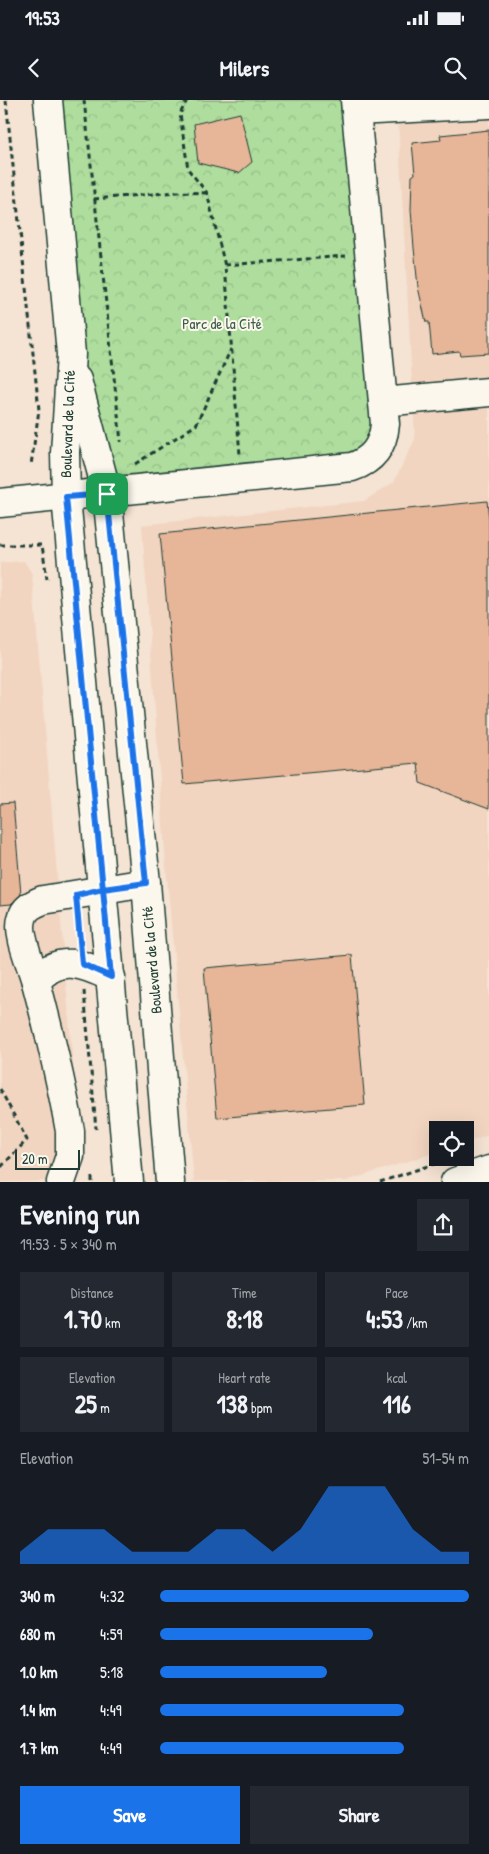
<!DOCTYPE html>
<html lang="en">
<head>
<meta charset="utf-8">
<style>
	:root { --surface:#171b24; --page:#242831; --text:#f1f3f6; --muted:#9ea1a6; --accent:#1a73e8 }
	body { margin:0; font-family:"Patrick Hand",sans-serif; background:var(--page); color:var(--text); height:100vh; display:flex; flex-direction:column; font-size:19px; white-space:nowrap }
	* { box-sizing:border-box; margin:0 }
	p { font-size:16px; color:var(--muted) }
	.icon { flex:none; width:28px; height:28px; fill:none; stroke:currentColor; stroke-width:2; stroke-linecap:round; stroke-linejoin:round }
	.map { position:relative; height:1082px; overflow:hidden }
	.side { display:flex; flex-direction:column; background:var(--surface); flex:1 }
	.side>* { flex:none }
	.buttons { position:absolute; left:429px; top:1021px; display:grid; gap:10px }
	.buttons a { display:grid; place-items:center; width:45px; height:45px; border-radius:0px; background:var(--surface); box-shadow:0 5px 20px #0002; font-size:25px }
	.scale { position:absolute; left:15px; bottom:12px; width:65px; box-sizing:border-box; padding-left:5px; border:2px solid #1f3d34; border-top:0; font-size:14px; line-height:18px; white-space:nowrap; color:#1f3d34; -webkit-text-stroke:4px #fbf7ec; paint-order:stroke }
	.pin { position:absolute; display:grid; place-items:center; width:42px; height:42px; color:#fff; margin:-21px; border-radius:10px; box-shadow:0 2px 8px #0006 }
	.round { display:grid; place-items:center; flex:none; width:52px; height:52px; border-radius:0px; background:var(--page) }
	.overview { display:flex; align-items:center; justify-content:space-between; height:85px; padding:0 20px }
	h1 { font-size:28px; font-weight:700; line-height:38px }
	.figures { display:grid; grid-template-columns:repeat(3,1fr); gap:8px; height:85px; padding:5px 20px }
	.figures div { display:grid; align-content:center; border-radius:0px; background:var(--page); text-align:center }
	.figures b { font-size:25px; font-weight:700 }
	.figures small { font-size:14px; font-weight:400 }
	.figures p { font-size:14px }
	.chart { height:140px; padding:10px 20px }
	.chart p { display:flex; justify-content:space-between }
	.chart svg { width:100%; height:90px; margin-top:5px; fill:var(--accent); opacity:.7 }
	.button { display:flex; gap:10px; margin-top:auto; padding:10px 20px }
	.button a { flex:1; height:58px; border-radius:0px; background:var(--accent); color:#fff; font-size:20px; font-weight:700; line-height:58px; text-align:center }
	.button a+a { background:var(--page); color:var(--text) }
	ul { padding:0 20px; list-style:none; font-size:16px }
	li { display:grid; grid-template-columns:80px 60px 1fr; align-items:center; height:38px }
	li i { height:12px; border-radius:6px; background:var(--accent) }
	.status { display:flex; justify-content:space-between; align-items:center; height:35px; padding:0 25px; background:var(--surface); direction:ltr }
	.status svg { height:14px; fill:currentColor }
	header { display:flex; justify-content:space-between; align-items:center; height:65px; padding:0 20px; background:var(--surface); font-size:22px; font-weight:700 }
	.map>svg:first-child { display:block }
</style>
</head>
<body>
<div class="status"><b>19:53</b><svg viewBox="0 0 49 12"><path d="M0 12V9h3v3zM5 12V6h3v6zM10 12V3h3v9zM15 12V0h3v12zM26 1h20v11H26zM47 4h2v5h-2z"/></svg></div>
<header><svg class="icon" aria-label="back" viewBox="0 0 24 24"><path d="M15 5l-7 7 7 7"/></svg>Milers<svg class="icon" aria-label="search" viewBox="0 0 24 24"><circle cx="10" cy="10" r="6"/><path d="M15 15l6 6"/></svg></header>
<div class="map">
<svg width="489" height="1082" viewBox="0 0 489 1082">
	<defs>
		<pattern id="park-crowns" width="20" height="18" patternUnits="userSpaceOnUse" patternTransform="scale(1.25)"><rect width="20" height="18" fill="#aedd9d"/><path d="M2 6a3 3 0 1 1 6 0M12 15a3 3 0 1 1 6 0" fill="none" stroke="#95bf88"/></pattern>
	</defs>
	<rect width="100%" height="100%" fill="#f5e3d3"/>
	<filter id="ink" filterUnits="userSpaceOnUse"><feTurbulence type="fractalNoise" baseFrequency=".02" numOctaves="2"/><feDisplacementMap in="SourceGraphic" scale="10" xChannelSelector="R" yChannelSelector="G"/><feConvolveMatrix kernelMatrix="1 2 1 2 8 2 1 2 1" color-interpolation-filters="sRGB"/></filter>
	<g filter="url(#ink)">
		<!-- built -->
		<g fill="#f1d5c1">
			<polygon points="397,0 489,0 489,1035 465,1043 465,1030 438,1030 437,1052 346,1081 194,1081 166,766 142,425 364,401 394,382 415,339"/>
			<polygon points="24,461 32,474 81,1063 53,1081 0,1082 0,463"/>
		</g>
		<!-- park -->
		<polygon fill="url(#park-crowns)" stroke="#668d68" points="48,0 355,0 377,351 107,393 71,254"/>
		<!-- building -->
		<g fill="#e7b598" stroke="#1f3d34">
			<polygon points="240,13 252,62 239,73 198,63 194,24"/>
			<polygon points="489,30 489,253 460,255 459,251 432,254 429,222 426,222 418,187 414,148 411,110 412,76 415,74 412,43 441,40 440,35"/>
			<polygon points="487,401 489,419 489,709 420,683 418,663 184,684 160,434"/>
			<polygon points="13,703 21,794 11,804 0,805 0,704"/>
			<polygon points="352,855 365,1005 217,1018 204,868"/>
		</g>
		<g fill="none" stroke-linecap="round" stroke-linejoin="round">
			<!-- minor casing -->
			<g stroke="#1f3d34" stroke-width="31">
				<g id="minor">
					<polyline points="48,0 71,254 65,353 66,397 129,1082"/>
					<polyline points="356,11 489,4"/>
					<polyline points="77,280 107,393 146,783 170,1082"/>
					<polyline points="383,302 489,292"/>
					<path d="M0,403L352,367C373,360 383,346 385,324L355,0"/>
					<path d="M36,882C57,853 84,864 111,877"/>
					<path d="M61,1082L70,1056V1031C61,981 49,931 36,882C32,866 17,835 22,819C24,808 33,804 43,800L146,783"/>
					<polyline points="455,1082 489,1070"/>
				</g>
			</g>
			<!-- path -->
			<g stroke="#1f3d34" stroke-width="3" stroke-dasharray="5 4" stroke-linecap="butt">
				<polyline points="6,0 39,310 31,365"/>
				<polyline points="84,0 121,342"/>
				<polyline points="187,0 180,14 188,69 207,93 225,166 240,355"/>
				<polyline points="94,99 178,92 207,93"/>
				<polyline points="225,165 346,156"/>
				<polyline points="135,364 196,325 231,249"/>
				<polyline points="0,445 42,445 47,479"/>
				<polyline points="84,891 96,1029"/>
				<polyline points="0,989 27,1040 0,1068"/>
				<polyline points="92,1082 92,1073"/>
				<polyline points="380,1082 440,1062"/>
			</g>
			<!-- minor -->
			<use href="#minor" stroke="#fbf7ec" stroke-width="28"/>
		</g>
	</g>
	<g fill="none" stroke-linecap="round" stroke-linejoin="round" filter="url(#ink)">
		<!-- route casing -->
		<g stroke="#fff" stroke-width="10">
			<polyline id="route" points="107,394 66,397 103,789 76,795 82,864 111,877 103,789 146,783 107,394"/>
		</g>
		<!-- route -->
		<use href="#route" stroke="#1a73e8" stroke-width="6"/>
	</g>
	<g text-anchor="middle" stroke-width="4" stroke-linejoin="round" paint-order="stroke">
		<!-- park labels -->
		<g font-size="15" fill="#3c5d49" stroke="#fbf7ec">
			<text x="222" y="229">Parc de la Cité</text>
		</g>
		<!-- street labels -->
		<g font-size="15" fill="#1f3d34" stroke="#fbf7ec">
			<text transform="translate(68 324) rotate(-88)" y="5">Boulevard de la Cité</text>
			<text transform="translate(152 860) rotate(-95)" y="5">Boulevard de la Cité</text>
		</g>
	</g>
</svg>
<div class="buttons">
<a><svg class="icon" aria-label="locate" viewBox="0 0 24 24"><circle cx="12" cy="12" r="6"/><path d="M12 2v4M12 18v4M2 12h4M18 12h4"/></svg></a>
</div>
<div class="scale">20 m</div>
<div class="pin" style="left:107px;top:394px;background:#1e9e55"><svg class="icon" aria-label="arrive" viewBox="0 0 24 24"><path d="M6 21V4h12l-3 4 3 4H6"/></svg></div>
</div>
<section class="side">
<div class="overview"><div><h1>Evening run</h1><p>19:53 · 5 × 340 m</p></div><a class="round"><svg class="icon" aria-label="share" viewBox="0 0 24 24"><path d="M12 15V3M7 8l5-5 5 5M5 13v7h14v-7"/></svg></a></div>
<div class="figures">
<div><p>Distance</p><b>1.70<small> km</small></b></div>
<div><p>Time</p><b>8:18</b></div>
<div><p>Pace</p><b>4:53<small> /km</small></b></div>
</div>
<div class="figures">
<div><p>Elevation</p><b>25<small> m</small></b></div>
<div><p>Heart rate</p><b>138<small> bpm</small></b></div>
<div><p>kcal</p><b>116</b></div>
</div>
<div class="chart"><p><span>Elevation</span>51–54 m</p>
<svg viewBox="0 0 160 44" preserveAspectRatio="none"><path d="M0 44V38L10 27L20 27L30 27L40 38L50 38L60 38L70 27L80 27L90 38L100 27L110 6L120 6L130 6L140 27L150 38L160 38V44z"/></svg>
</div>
<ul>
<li><b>340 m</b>4:32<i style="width:100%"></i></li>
<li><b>680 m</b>4:59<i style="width:69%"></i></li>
<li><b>1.0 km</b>5:18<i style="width:54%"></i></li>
<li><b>1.4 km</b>4:49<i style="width:79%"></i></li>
<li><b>1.7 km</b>4:49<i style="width:79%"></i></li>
</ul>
<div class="button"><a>Save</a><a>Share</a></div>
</section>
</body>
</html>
